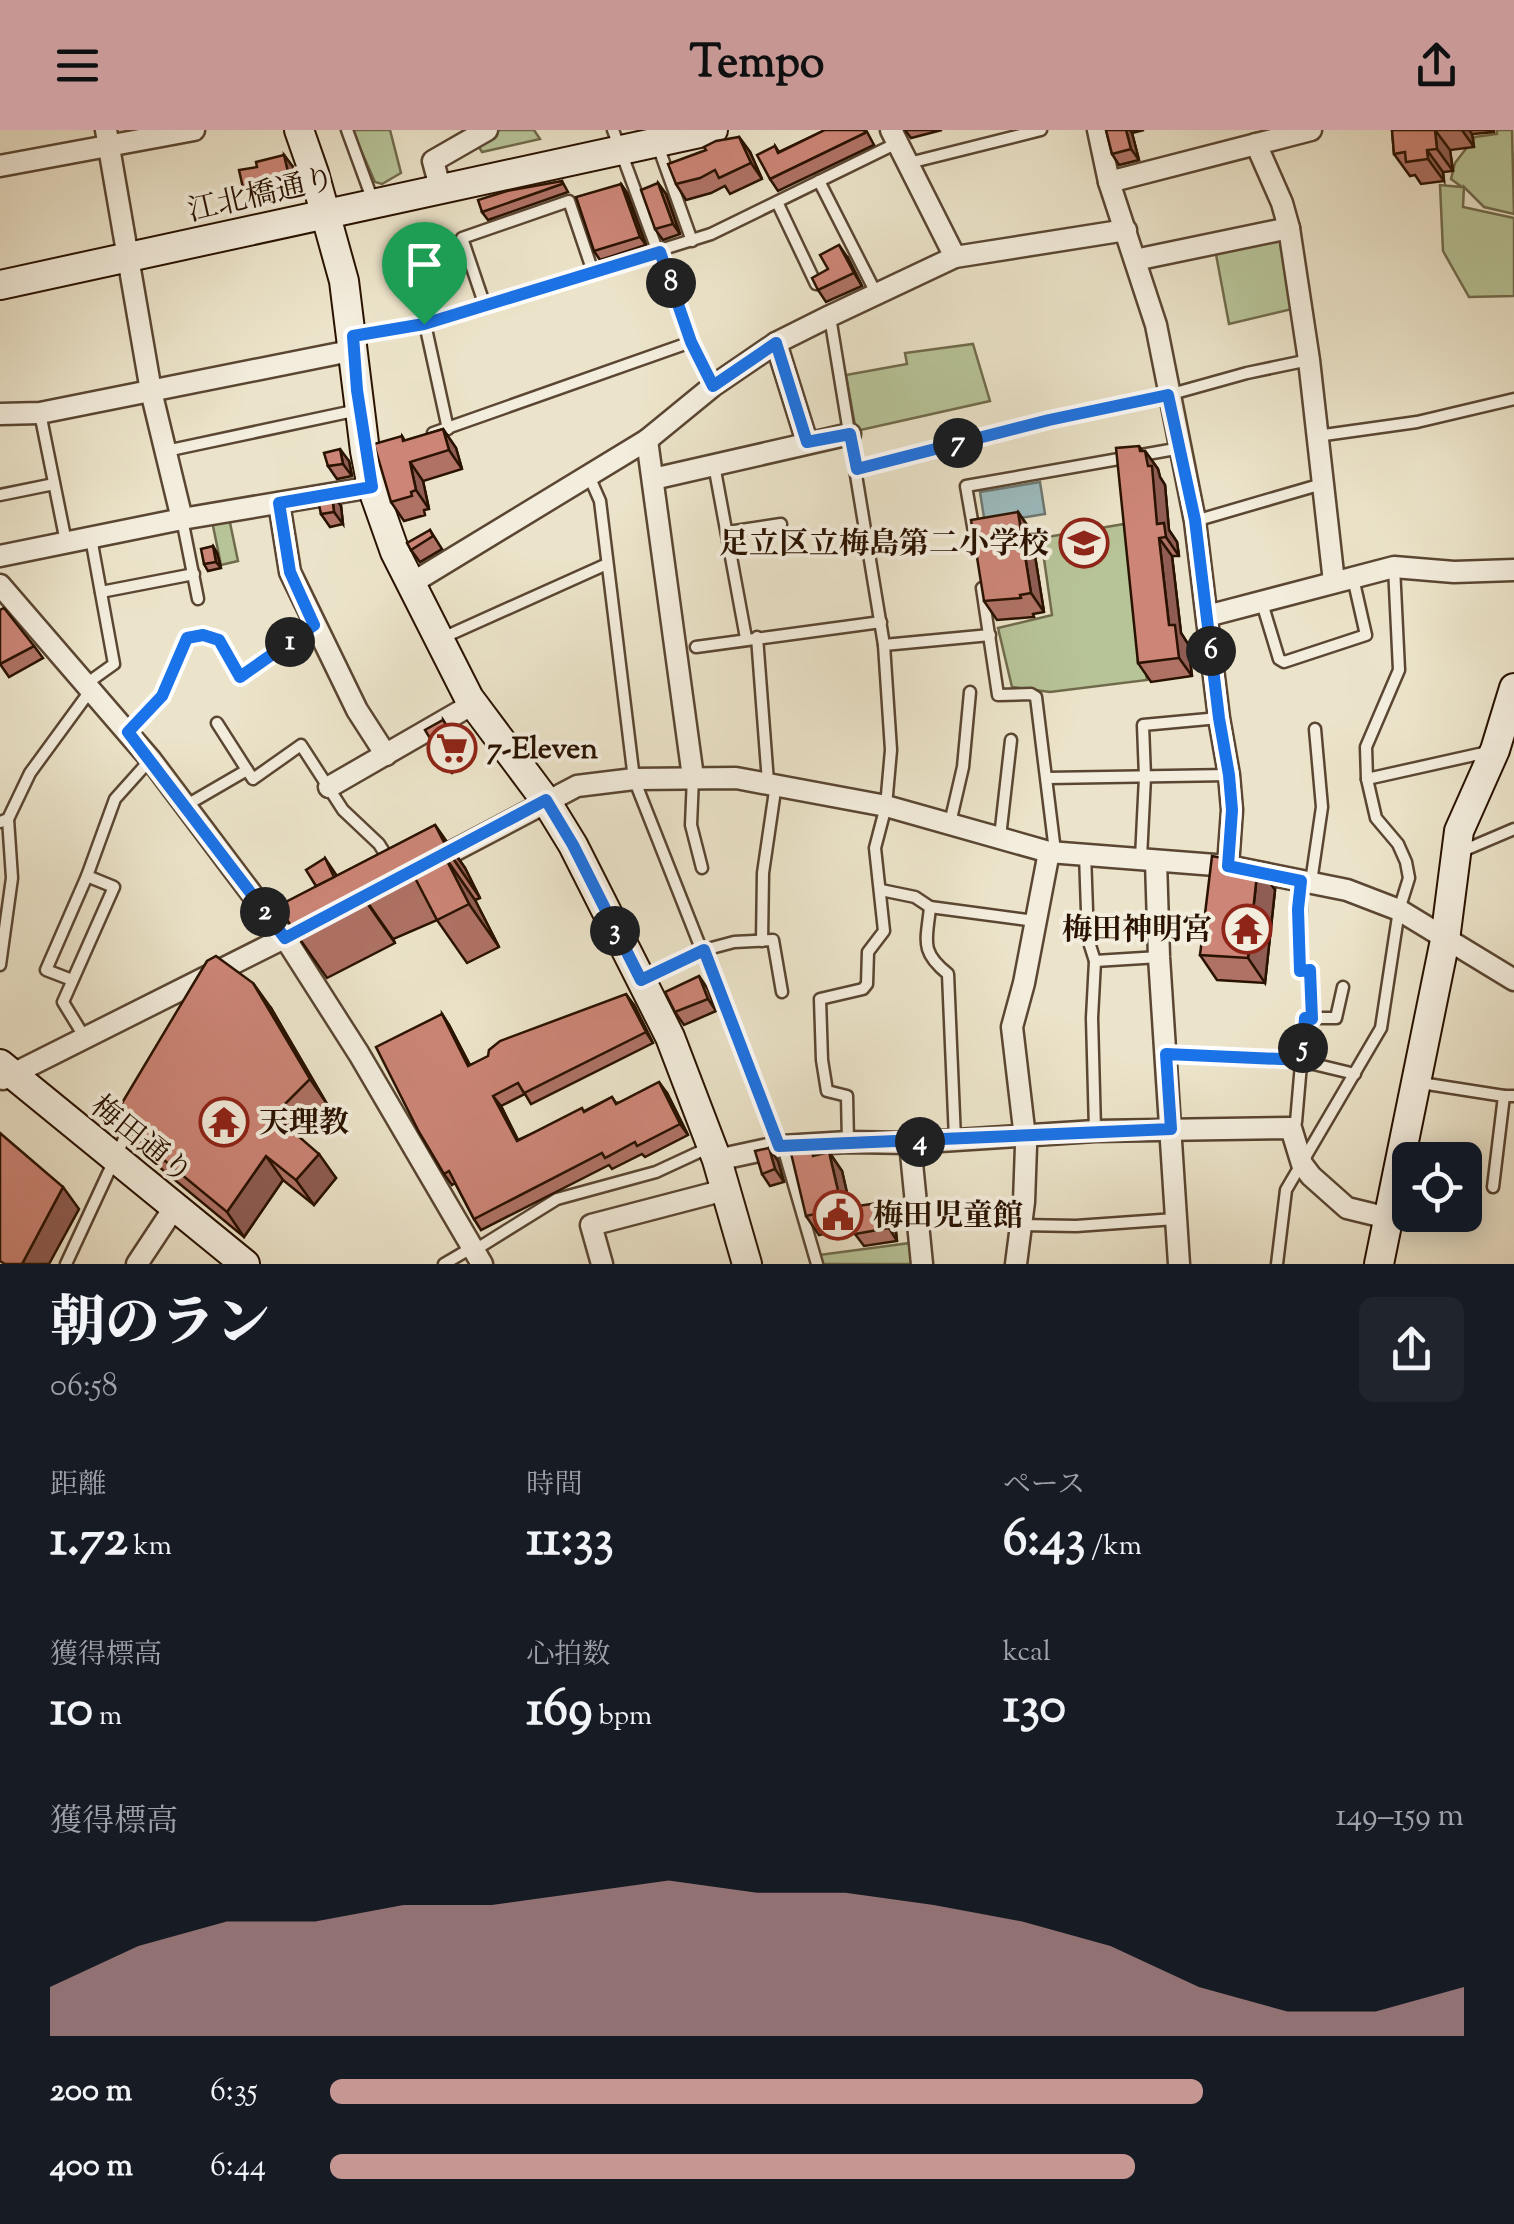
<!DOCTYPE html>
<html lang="ja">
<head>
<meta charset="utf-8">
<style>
	:root { --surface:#171b24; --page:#20242c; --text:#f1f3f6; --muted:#9ea1a6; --accent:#c59692 }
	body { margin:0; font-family:"Sorts Mill Goudy","Noto Serif JP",serif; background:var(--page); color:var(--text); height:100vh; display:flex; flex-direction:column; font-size:38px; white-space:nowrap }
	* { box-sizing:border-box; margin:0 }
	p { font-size:32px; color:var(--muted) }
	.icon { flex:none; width:55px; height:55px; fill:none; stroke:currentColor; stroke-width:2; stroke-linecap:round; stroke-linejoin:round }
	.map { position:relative; height:1134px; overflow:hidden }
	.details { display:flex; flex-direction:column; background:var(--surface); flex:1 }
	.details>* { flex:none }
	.controls { position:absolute; left:1392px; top:1012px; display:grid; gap:20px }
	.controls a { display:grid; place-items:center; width:90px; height:90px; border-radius:15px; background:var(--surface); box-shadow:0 5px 25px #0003; font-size:50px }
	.pin { position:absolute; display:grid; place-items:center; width:85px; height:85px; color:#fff; margin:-102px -42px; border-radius:50% 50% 50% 0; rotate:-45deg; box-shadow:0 0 10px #0007 }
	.pin .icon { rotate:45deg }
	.km { position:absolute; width:50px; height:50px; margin:-25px; border-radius:50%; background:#222; color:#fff; font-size:28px; line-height:50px; text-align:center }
	.round { display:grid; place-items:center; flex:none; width:105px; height:105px; border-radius:15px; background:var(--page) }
	.overview { display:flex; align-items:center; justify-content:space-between; height:170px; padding:0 50px }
	h1 { font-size:55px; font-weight:800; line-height:75px }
	.figures { display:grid; grid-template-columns:repeat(3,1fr); gap:15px; height:170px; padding:10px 50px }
	.figures div { display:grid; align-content:center }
	.figures b { font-size:50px; font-weight:800 }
	.figures small { font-size:28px; font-weight:400 }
	.figures p { font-size:28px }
	.chart { height:280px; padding:20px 50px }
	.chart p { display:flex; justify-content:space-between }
	.chart svg { width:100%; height:180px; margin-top:10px; fill:var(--accent); opacity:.7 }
	ul { padding:0 50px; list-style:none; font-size:32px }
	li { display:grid; grid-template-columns:160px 120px 1fr; align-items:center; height:75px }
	li i { height:25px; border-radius:12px; background:var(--accent) }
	header { display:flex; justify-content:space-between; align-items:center; height:130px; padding:0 50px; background:var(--accent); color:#111; font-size:45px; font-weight:800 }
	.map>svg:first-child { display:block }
</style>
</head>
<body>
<header><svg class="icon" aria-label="menu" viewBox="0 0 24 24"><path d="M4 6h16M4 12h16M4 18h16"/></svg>Tempo<svg class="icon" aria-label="share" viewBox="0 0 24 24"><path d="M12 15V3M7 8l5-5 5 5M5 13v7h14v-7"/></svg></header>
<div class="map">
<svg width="1514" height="1134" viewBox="0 0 1514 1134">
	<rect width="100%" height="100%" fill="#ece4ca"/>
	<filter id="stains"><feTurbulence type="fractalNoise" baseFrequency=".002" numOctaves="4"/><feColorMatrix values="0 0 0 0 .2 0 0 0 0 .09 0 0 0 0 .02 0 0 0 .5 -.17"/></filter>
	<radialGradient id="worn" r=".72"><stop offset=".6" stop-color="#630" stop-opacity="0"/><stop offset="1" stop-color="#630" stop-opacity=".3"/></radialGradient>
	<!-- green -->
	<g fill="#b7c498" stroke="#706b4c" stroke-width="2.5">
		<polygon points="352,0 390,0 401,43 382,54 375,52"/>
		<polygon points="499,0 534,0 540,9 482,22 477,14"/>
		<polygon points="1497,0 1512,0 1514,84 1484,77 1464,57 1463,77 1514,88 1514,166 1469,167 1443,121 1440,55 1462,57 1451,49 1455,33 1475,7 1497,4"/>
		<polygon points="1283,105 1296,178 1229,194 1215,119"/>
		<polygon points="973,214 990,271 856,301 846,245 907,234 905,223"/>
		<polygon points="229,388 238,431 221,435 212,391"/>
		<polygon points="1124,394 1147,550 1050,562 1012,557 998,498 1052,485 1041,408"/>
		<polygon points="910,1113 914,1134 822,1134 819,1125"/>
	</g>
	<!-- water -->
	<polygon fill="#9cbcc0" stroke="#6e7873" stroke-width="2.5" points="1040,352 1045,384 985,394 980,362"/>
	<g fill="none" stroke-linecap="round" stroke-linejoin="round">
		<!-- lane casing -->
		<g stroke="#5a4632" stroke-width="15">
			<g id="lane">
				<polyline points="347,0 373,71"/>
				<polyline points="613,0 691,212 713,256"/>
				<polyline points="657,13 692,111"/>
				<polyline points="909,33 1041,0"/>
				<polyline points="819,51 876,163"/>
				<polyline points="777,72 816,154"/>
				<polyline points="485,176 462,108 569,71 593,142"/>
				<polyline points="830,187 884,515 891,620 886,676 875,718 884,801 868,822 867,854 863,859 820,869 822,930 827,961 847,966 848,1012"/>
				<polyline points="425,194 448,299"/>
				<polyline points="354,206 425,194 711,104 897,13"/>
				<polyline points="40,283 66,412"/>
				<polyline points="433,303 691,212"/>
				<polyline points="1317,306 1417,292 1514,269"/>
				<polyline points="166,321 358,280"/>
				<polyline points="714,335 746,508"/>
				<polyline points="857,339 1049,290 1168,265 1247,243 1309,230"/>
				<polyline points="589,346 600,371 634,649 779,1016"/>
				<polyline points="0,365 54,354"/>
				<polyline points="182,389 198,469"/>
				<polyline points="1195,391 1322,354"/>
				<polyline points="728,402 781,394"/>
				<polyline points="974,402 966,356 1181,318"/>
				<polyline points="982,458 998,565 1031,564 1036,567 1054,713 1050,721"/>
				<polyline points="101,462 194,444"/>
				<polyline points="1262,473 1279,529 1284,532 1366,505 1353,448"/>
				<polyline points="757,507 768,652"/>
				<polyline points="440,509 607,434"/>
				<polyline points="884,515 990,505"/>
				<polyline points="696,517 881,492"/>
				<polyline points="86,554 114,534 91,408"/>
				<polyline points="217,593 247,640"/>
				<polyline points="128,602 162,566 187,507 203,505 219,510 240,547 314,495"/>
				<polyline points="693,647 691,695 702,738"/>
				<polyline points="1047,648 1229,645"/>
				<polyline points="1367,649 1488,622"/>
				<polyline points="185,676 247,640 253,649 301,615 343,680 379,714 389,730"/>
				<polyline points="0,692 8,689 30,643 90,561"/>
				<polyline points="950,693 963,637 970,562"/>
				<polyline points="1000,707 1011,610"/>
				<polyline points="1460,722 1514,699"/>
				<polyline points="1085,724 1088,809 1095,831 1092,888 1095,1000"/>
				<polyline points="1141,728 1145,647 1143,595 1219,588"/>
				<polyline points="1301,751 1300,841 1310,840 1312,889"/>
				<polyline points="1311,752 1322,677 1315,599"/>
				<polyline points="881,760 915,767 930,777 1035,791"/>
				<path d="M930,777C927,810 919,821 948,844L955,1009"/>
				<polyline points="762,811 763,743 776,654"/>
				<polyline points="1095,831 1159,827"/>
				<polyline points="0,835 12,748 8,689"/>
				<polyline points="72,850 46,840 87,746 115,669 150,630"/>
				<polyline points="642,850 704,820 734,812 773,810 782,862"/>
				<polyline points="85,908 63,872 114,757 87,746"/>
				<polyline points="1166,924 1301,931 1355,944"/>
				<polyline points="1421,953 1504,966"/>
				<polyline points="1291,997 1296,992 1305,888 1336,888 1343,857"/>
				<polyline points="783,1017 817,1134"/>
				<polyline points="1493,1057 1504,966 1514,966"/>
				<polyline points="1021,1095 1076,1096 1175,1089"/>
				<polyline points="475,1120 557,1069 656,1042 710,1017"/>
				<polyline points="66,1134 130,996"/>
				<polyline points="444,1134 473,1117"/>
				<polyline points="1277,1134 1286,1060 1381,898 1399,780 1409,748 1406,732 1398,714 1376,688 1367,649 1366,617 1399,540 1394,437"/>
			</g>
		</g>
		<!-- street casing -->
		<g stroke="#5a4632" stroke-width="25">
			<g id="street">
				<polyline points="106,0 151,261 182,389"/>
				<polyline points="891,0 955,127"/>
				<polyline points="1098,0 1109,52 1156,195 1195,391 1219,588 1229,645 1232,680 1228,736"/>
				<polyline points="1256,14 1282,73 1289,98 1309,230 1334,452"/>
				<polyline points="0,36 194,0"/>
				<polyline points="1109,52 1311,0"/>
				<polyline points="440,57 433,31 487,0"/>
				<polyline points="1135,130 1289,98"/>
				<polyline points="776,213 807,312"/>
				<polyline points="0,284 40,283 355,220"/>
				<polyline points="647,310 693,647"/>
				<polyline points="653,349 850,304"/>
				<polyline points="279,373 290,442 357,580 386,625"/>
				<polyline points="0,426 182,389 372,357"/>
				<polyline points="412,453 647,310 713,256 776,213 830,186 955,127 1126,100"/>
				<polyline points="0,455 151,630 285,808 359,924 482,1134"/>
				<polyline points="1207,486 1394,437 1454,442 1514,440"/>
				<polyline points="329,657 473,574"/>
				<polyline points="1156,731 1159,827 1179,1134"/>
				<polyline points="431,733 577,656 634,649 736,648 886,676 1049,722 1228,736 1347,760 1399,780 1514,850"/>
				<polyline points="3,949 316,792"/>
				<polyline points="910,1013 922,1134"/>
				<polyline points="717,1030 782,1016 848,1012 910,1013 1095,1001 1291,998 1302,1034 1311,1046 1347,1078 1388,1088"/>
				<polyline points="137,1134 174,1078"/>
				<polyline points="602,1134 591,1095 725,1060"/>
				<polyline points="1016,1134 1024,1072 1026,1016 1012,897 1024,853 1049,722"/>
			</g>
		</g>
		<!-- secondary casing -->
		<g stroke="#291200" stroke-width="32">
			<g id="secondary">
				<polyline points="299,0 314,43 344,151 365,321 372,357 395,422 469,568 546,671 573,715 670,907 717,1030 747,1134"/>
				<polyline points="0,155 713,0"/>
				<polyline points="0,934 245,1134"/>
				<polyline points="1379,1134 1445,810 1459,701 1495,620 1514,558"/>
			</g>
		</g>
		<!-- lane -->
		<use href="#lane" stroke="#f3eddd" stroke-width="10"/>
		<!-- street -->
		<use href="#street" stroke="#f3eddd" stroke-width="20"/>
		<!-- secondary -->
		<use href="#secondary" stroke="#f3eddd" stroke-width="28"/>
	</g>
	<!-- wall -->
	<g fill="#af7265" stroke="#291200" stroke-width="2.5">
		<polygon points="825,0 866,0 874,15 778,61 770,49 775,16 779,22"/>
		<polygon points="905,0 942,0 911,8"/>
		<polygon points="1106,0 1144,0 1132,3 1139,30 1119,35 1112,24"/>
		<polygon points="1392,0 1494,0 1494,2 1472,4 1474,17 1450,20 1453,41 1443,42 1444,51 1421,54 1415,45 1410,46 1394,24"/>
		<polygon points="739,7 750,22 762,49 730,64 725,56 711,63 686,70 676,54"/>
		<polygon points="284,25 293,37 297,55 294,60 251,70 243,58 257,37"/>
		<polygon points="562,51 568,62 488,90 482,82"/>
		<polygon points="658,53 666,64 680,104 663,110 655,99"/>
		<polygon points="621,54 627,63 646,115 600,130 594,121"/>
		<polygon points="848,128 862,156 826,172 818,160"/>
		<polygon points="443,299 456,318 462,339 423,351 429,379 424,380 425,385 404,391 391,372 402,306 405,311"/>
		<polygon points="1143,321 1145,321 1158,339 1160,347 1165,355 1169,400 1177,412 1179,426 1172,426 1181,503 1188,514 1192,546 1151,552 1138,533"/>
		<polygon points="349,331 352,346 337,349 328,336"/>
		<polygon points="341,376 343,394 330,397 321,384"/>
		<polygon points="1018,382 1031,401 1044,482 1033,484 1034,487 997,490 984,471"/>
		<polygon points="430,400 442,419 420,432 411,420"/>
		<polygon points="213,416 217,423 221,438 208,441 204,434"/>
		<polygon points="34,516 43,528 9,547 0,534"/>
		<polygon points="443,590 470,632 452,643 443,630"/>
		<polygon points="435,695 465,738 480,768 475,770 499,817 467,833 437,790 393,809 395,813 327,848 297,805 316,756 325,728 337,746"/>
		<polygon points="1275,760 1265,853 1217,850 1200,825"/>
		<polygon points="708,859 716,881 684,895 675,882"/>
		<polygon points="634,875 653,913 531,974 525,964 501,976 518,1010 584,981 612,967 616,973 667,963 688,1005 645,1027 642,1024 612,1039 609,1035 481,1100 474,1089 455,1053 452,1055 444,1044 442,884 449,895 470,935"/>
		<polygon points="271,878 327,974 297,1004 336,1048 314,1075 283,1050 244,1107 130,1013 113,988"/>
		<polygon points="769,1018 778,1031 784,1052 770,1056 762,1044"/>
		<polygon points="829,1022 842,1041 852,1086 894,1085 897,1111 864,1116 855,1104 854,1097 819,1105 806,1086 818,1024"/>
	</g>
	<!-- shaded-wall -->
	<g fill="#8f5d53" stroke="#291200" stroke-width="2.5">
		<polygon points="1126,0 1130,0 1132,3 1139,30 1131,19"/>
		<polygon points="1435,0 1450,20 1453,41 1437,19"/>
		<polygon points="1462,0 1469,0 1472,4 1474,17"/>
		<polygon points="739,7 750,22 762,49 751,33"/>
		<polygon points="1427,20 1443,42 1444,51 1428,29"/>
		<polygon points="284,25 293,37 297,55 294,60 285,47"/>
		<polygon points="658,53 666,64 680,104 673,94"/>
		<polygon points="621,54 627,63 646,115 640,107"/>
		<polygon points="839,115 848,128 862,156 854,143"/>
		<polygon points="443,299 456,318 462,339 449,320"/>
		<polygon points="1139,316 1146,326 1145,321 1158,339 1160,347 1165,355 1169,400 1177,412 1179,426 1157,394"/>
		<polygon points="340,319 349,331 352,346 343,334"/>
		<polygon points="410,332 423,351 429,379 416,360"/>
		<polygon points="332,364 341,376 343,394 334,382"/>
		<polygon points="1018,382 1031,401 1044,482 1031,463"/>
		<polygon points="1159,408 1172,426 1181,503 1188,514 1192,546 1179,528 1169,495"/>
		<polygon points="213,416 217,423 221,438 216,432"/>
		<polygon points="435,695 465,738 480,768 450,724"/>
		<polygon points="445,727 475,770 499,817 469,774"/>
		<polygon points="1258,735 1275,760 1265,853 1248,828"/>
		<polygon points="363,766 393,809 395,813 365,770"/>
		<polygon points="699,846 708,859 716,881 708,869"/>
		<polygon points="253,853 271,878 327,974 310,949"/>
		<polygon points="626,864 634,875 653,913 646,902"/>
		<polygon points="442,884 449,895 476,947 468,936"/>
		<polygon points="659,952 667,963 688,1005 680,994"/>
		<polygon points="493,966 501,976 524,1022 517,1011"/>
		<polygon points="769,1018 778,1031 784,1052 775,1039"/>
		<polygon points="829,1022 842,1041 855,1097 842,1078"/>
		<polygon points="319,1024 336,1048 314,1075 296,1050"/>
		<polygon points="266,1026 283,1050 244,1107 227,1082"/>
		<polygon points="63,1057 79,1079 49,1134 22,1134"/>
		<polygon points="885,1072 894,1085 897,1111 889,1098"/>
	</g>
	<!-- building -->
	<g fill="#cc8576" stroke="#291200" stroke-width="2.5">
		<polygon points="825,0 864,0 865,3 770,49 757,25 775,16 778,23"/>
		<polygon points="1106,0 1126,0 1131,19 1112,24"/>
		<polygon points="1392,0 1435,0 1437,19 1427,20 1428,29 1406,32 1405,22 1394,24"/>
		<polygon points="739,7 751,33 719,48 715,40 700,48 676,54 668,34 706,20 704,17 716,11"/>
		<polygon points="284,25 288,42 285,47 243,58 239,40 257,37 256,32"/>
		<polygon points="562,51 562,54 482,82 478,70 507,61"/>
		<polygon points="658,53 673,94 655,99 641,60"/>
		<polygon points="621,54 640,107 594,121 576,67"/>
		<polygon points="839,115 854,143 818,160 812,148 828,139 820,125"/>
		<polygon points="443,299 449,320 410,332 416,360 411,362 412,366 391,372 374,314 402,306 403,311"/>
		<polygon points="1139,316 1140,321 1145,321 1148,336 1152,336 1157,394 1164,393 1166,407 1159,408 1169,495 1175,495 1179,528 1138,533 1116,318"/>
		<polygon points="340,319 343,334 328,336 324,323"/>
		<polygon points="332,364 334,382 321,384 317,366"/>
		<polygon points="1018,382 1031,463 1020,465 1021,468 984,471 971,390"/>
		<polygon points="430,400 433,406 411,420 407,413"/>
		<polygon points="213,416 216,432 204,434 201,419"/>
		<polygon points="4,478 34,516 0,534 0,480"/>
		<polygon points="443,590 461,619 443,630 425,600"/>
		<polygon points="435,695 450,724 445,727 469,774 437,790 413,744 363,766 365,770 297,805 278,776"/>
		<polygon points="1212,726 1258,735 1248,828 1200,825"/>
		<polygon points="325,728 334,747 316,756 306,740"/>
		<polygon points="216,826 253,853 310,949 274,985 319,1024 296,1050 266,1026 227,1082 113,988 207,831"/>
		<polygon points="699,846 708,869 675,882 665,862"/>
		<polygon points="626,864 646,902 524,963 518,953 493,966 517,1011 582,978 584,982 612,967 616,974 659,952 680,994 637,1016 635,1012 605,1028 602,1023 474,1089 449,1041 444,1044 419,1002 376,917 442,884 468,936 488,926 489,920 500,911"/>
		<polygon points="0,1003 63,1057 22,1134 5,1134 0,1131"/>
		<polygon points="811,1014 813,1026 829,1022 842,1078 806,1086 790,1019"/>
		<polygon points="769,1018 775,1039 762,1044 755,1021"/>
		<polygon points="885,1072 889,1098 855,1104 851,1077"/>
	</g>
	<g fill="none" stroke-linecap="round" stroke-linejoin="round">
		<!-- route casing -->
		<g stroke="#fff" stroke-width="20">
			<polygon id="route" points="660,122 691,212 713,256 776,213 807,312 850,304 857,339 1049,290 1168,265 1195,390 1219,588 1229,645 1232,680 1228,736 1301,751 1298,779 1300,841 1310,840 1312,889 1305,888 1302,930 1166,924 1171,999 779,1016 704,820 641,850 573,715 546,670 285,808 128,602 162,566 187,508 203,505 219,510 240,547 314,495 290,442 279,373 372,357 357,260 353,206 424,194"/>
		</g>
		<!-- route -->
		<use href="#route" stroke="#1a73e8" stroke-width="12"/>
	</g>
	<!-- icons -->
	<defs>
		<g id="school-ring" transform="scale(2.5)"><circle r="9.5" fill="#f3eddd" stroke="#8f2418" stroke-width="1.5"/><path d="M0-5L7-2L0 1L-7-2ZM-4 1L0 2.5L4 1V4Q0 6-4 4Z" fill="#8f2418"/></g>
		<g id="supermarket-ring" transform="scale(2.5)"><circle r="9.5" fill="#f3eddd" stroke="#8f2418" stroke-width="1.5"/><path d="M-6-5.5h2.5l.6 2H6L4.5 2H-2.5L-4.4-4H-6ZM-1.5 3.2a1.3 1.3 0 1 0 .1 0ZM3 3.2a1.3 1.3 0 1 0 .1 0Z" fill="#8f2418"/></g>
		<g id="temple-ring" transform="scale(2.5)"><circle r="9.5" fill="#f3eddd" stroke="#8f2418" stroke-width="1.5"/><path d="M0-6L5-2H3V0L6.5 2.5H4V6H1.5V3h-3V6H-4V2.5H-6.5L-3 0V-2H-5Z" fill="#8f2418"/></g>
		<g id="civic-ring" transform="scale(2.5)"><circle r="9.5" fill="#f3eddd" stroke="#8f2418" stroke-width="1.5"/><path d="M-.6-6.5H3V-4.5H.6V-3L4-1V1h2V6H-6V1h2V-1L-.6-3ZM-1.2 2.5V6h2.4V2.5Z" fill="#8f2418"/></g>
	</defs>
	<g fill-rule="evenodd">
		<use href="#school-ring" x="1084" y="413"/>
		<use href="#supermarket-ring" x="452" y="618"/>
		<use href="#temple-ring" x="1247" y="799"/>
		<use href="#temple-ring" x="224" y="992"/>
		<use href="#civic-ring" x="838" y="1085"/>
	</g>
	<g text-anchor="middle" stroke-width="8" stroke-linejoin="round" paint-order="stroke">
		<!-- street labels -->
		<g font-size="30" fill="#291200" stroke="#f3eddd">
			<text transform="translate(261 64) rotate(-13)" y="10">江北橋通り</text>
			<text transform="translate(142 1009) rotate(39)" y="10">梅田通り</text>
		</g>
		<!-- poi labels -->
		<g font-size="30" font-weight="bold" fill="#291200" stroke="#f3eddd" text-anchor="start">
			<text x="1049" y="423" text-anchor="end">足立区立梅島第二小学校</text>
			<text x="487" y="628">7-Eleven</text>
			<text x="1212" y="809" text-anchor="end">梅田神明宮</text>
			<text x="259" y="1002">天理教</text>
			<text x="873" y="1095">梅田児童館</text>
		</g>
	</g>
	<rect width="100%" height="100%" filter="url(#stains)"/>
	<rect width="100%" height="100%" fill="url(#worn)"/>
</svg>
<div class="controls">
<a><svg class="icon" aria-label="locate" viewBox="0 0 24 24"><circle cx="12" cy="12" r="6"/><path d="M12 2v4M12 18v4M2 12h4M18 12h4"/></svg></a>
</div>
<div class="pin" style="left:424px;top:194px;background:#1e9e55"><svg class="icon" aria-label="arrive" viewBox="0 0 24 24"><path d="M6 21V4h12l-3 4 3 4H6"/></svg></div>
<b class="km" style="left:290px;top:512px">1</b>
<b class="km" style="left:265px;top:782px">2</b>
<b class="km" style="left:615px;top:801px">3</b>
<b class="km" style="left:920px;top:1012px">4</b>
<b class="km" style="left:1303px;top:918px">5</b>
<b class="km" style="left:1211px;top:521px">6</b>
<b class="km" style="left:958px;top:313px">7</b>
<b class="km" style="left:671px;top:153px">8</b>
</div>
<section class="details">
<div class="overview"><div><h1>朝のラン</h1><p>06:58</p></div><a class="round"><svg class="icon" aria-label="share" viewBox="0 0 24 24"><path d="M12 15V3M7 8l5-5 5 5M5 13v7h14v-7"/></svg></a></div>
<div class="figures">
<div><p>距離</p><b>1.72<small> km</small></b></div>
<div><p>時間</p><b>11:33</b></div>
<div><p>ペース</p><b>6:43<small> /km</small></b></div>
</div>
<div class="figures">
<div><p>獲得標高</p><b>10<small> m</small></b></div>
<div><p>心拍数</p><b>169<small> bpm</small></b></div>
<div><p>kcal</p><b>130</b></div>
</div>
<div class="chart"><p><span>獲得標高</span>149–159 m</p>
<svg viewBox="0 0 160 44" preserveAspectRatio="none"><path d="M0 44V32L10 22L20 16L30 16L40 12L50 12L60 9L70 6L80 9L90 9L100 12L110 16L120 22L130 32L140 38L150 38L160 32V44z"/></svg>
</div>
<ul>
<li><b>200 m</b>6:35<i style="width:77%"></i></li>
<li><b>400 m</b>6:44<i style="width:71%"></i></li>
</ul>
</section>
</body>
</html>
